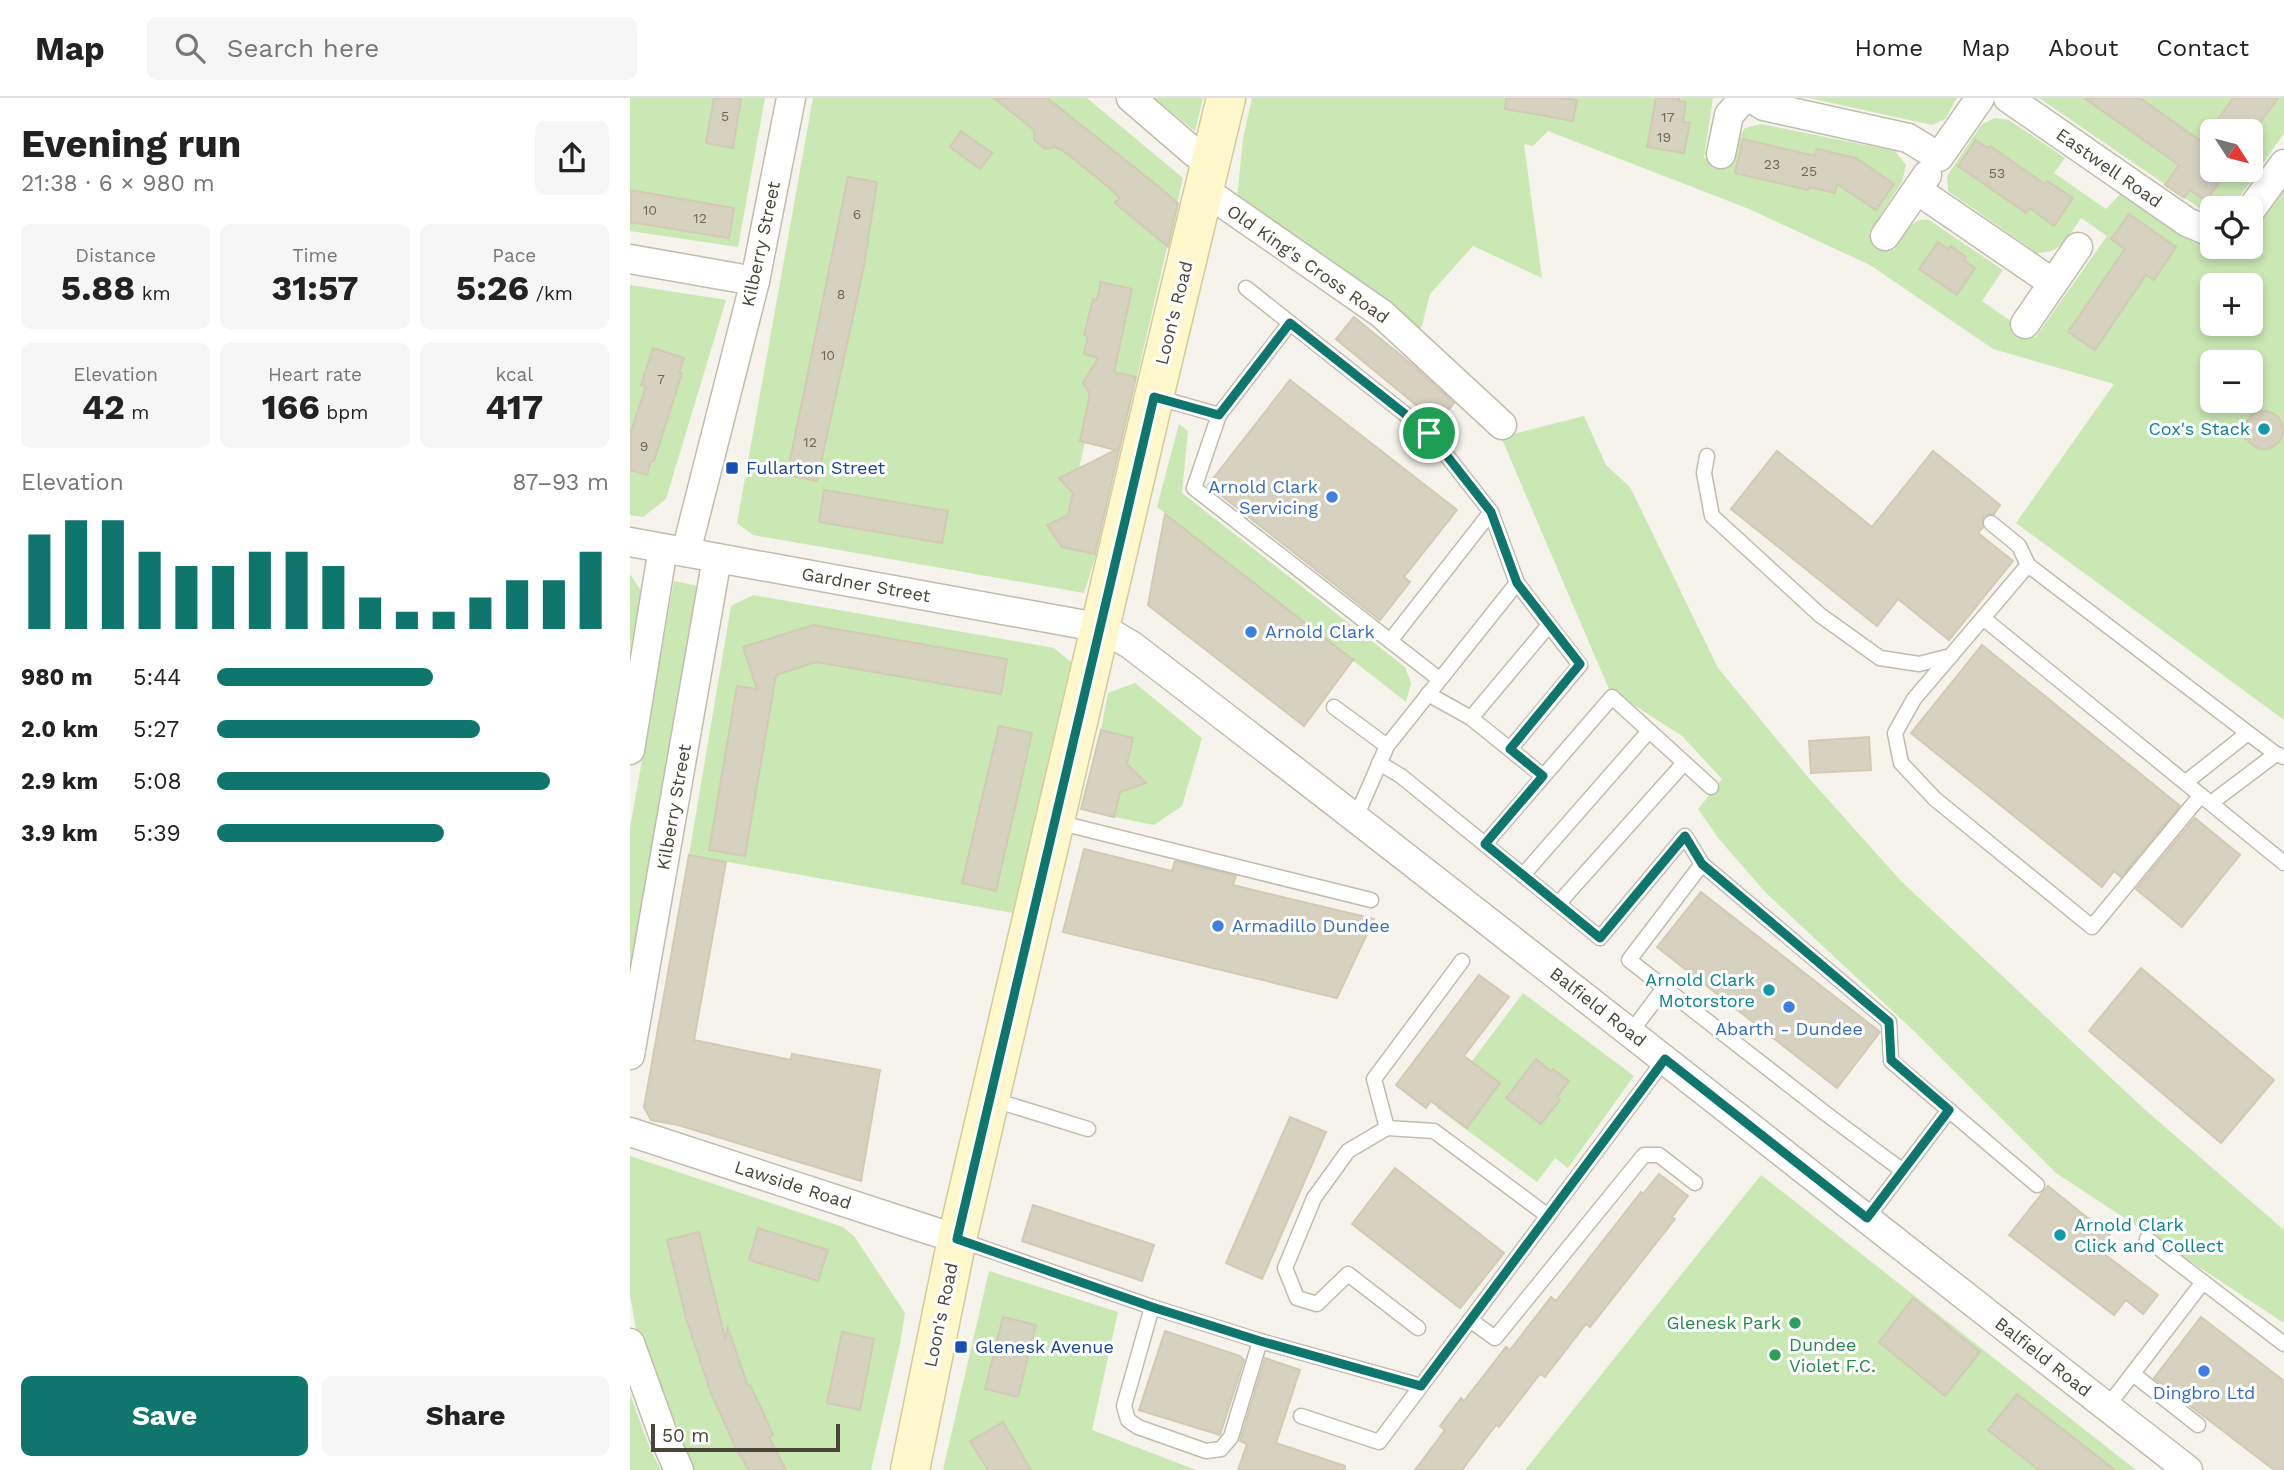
<!DOCTYPE html>
<html lang="en">
<head>
<meta charset="utf-8">
<style>
	:root { --surface:#fff; --page:#f6f6f6; --text:#222; --muted:#767676; --line:#e0e0e0; --accent:#0f766e }
	body { margin:0; font-family:"Work Sans",sans-serif; background:var(--page); color:var(--text); height:100vh; display:flex; flex-direction:column; font-size:26px; white-space:nowrap }
	* { box-sizing:border-box; margin:0 }
	p { font-size:23px; color:var(--muted) }
	.icon { flex:none; width:38px; height:38px; fill:none; stroke:currentColor; stroke-width:2; stroke-linecap:round; stroke-linejoin:round }
	.map { position:relative; flex:1; overflow:hidden }
	.details { display:flex; flex-direction:column; background:var(--surface); width:630px }
	.details>* { flex:none }
	.needle { width:46px; rotate:126deg }
	.buttons { position:absolute; left:1570px; top:21px; display:grid; gap:14px }
	.buttons a { display:grid; place-items:center; width:63px; height:63px; border-radius:10px; background:var(--surface); box-shadow:0 4px 10px #0003; font-size:35px }
	.scale { position:absolute; left:21px; bottom:18px; width:189px; box-sizing:border-box; padding-left:7px; border:4px solid #494538; border-top:0; font-size:19px; line-height:24px; white-space:nowrap; color:#494538; -webkit-text-stroke:5px #fff; paint-order:stroke }
	.pin { position:absolute; display:grid; place-items:center; width:60px; height:60px; color:#fff; margin:-30px; border:4px solid #fff; border-radius:50%; box-shadow:0 2px 7px #0007 }
	.round { display:grid; place-items:center; flex:none; width:74px; height:74px; border-radius:10px; background:var(--page) }
	.summary { display:flex; align-items:center; justify-content:space-between; height:119px; padding:0 21px }
	h1 { font-size:38px; font-weight:700; line-height:52px }
	.figures { display:grid; grid-template-columns:repeat(3,1fr); gap:10px; height:119px; padding:7px 21px }
	.figures div { display:grid; align-content:center; border-radius:10px; background:var(--page); text-align:center }
	.figures b { font-size:35px; font-weight:700 }
	.figures small { font-size:19px; font-weight:400 }
	.figures p { font-size:19px }
	.chart { height:196px; padding:14px 21px }
	.chart p { display:flex; justify-content:space-between }
	.chart svg { width:100%; height:126px; margin-top:7px; stroke:var(--accent); stroke-width:6 }
	.action { display:flex; gap:14px; margin-top:auto; padding:14px 21px }
	.action a { flex:1; height:80px; border-radius:10px; background:var(--accent); color:#fff; font-size:28px; font-weight:700; line-height:80px; text-align:center }
	.action a+a { background:var(--page); color:var(--text) }
	ul { padding:0 21px; list-style:none; font-size:23px }
	li { display:grid; grid-template-columns:112px 84px 1fr; align-items:center; height:52px }
	li i { height:18px; border-radius:9px; background:var(--accent) }
	header { display:flex; align-items:center; gap:42px; box-sizing:border-box; height:98px; padding:0 35px; background:var(--surface); border-bottom:2px solid var(--line) }
	header strong { font-size:33px }
	nav { display:flex; gap:38px; margin-inline-start:auto; font-size:24px }
	.search { width:490px; height:63px; background:var(--page); display:flex; align-items:center; gap:18px; box-sizing:border-box; padding:0 24px; border-radius:10px; color:var(--muted); font-size:26px }
	main { display:flex; flex:1; min-height:0 }
	.map>svg:first-child { display:block }
</style>
</head>
<body>
<header>
<strong>Map</strong>
<div class="search"><svg class="icon" aria-label="search" viewBox="0 0 24 24"><circle cx="10" cy="10" r="6"/><path d="M15 15l6 6"/></svg>Search here</div>
<nav><a>Home</a><a>Map</a><a>About</a><a>Contact</a></nav>
</header>
<main>
<section class="details">
<div class="summary"><div><h1>Evening run</h1><p>21:38 · 6 × 980 m</p></div><a class="round"><svg class="icon" aria-label="share" viewBox="0 0 24 24"><path d="M12 15V3M7 8l5-5 5 5M5 13v7h14v-7"/></svg></a></div>
<div class="figures">
<div><p>Distance</p><b>5.88<small> km</small></b></div>
<div><p>Time</p><b>31:57</b></div>
<div><p>Pace</p><b>5:26<small> /km</small></b></div>
</div>
<div class="figures">
<div><p>Elevation</p><b>42<small> m</small></b></div>
<div><p>Heart rate</p><b>166<small> bpm</small></b></div>
<div><p>kcal</p><b>417</b></div>
</div>
<div class="chart"><p><span>Elevation</span>87–93 m</p>
<svg viewBox="0 0 160 44" preserveAspectRatio="none"><path d="M5 44V11M15 44V6M25 44V6M35 44V17M45 44V22M55 44V22M65 44V17M75 44V17M85 44V22M95 44V33M105 44V38M115 44V38M125 44V33M135 44V27M145 44V27M155 44V17"/></svg>
</div>
<ul>
<li><b>980 m</b>5:44<i style="width:55%"></i></li>
<li><b>2.0 km</b>5:27<i style="width:67%"></i></li>
<li><b>2.9 km</b>5:08<i style="width:85%"></i></li>
<li><b>3.9 km</b>5:39<i style="width:58%"></i></li>
</ul>
<div class="action"><a>Save</a><a>Share</a></div>
</section>
<div class="map">
<svg width="1654" height="1372" viewBox="0 0 1654 1372">
	<rect width="100%" height="100%" fill="#f5f3eb"/>
	<!-- green -->
	<g fill="#cae8b4" fill-rule="evenodd">
		<polygon points="0,0 135,0 108,149 0,133"/>
		<polygon points="183,0 457,0 553,80 507,279 471,271 466,292 459,301 450,343 455,344 431,449 466,457 454,495 123,437 107,425"/>
		<polygon points="524,0 573,0 565,33"/>
		<path d="M622,0H1083L1074,60L1104,66L1109,39L1115,30L1131,26L1265,53L1276,67L1272,84L1239,135L1264,152C1273,139 1281,118 1299,122L1373,172L1352,203L1405,240L1477,138L1451,120C1438,139 1432,155 1407,155L1318,93L1317,78L1352,26L1365,20L1379,22L1435,60L1424,75L1476,111L1493,93L1582,143V149H1620L1621,129L1654,84V622L1386,425L1484,286L1363,251L1240,167L1119,111L918,33L903,48L894,46L912,180L843,148L800,196L790,235L607,101L613,41ZM1582,187H1620V226H1582ZM1582,264H1620V303H1582Z"/>
		<polygon points="1179,0 1327,0 1315,21 1302,27"/>
		<path d="M1409,0H1654V35L1604,107L1571,111ZM1582,33H1620V72H1582Z"/>
		<polygon points="0,187 96,202 36,401 13,419 0,417"/>
		<polygon points="954,318 976,367 1000,389 1088,570 1177,678 1271,783 1512,1009 1654,1132 1654,1225 1426,1075 1284,933 1136,795 1089,741 1068,711 1092,681 1052,638 979,591 871,339"/>
		<polygon points="549,326 558,333 552,395 775,569 781,585 776,604 527,409"/>
		<polygon points="0,476 11,493 0,555"/>
		<polygon points="44,483 73,489 0,899 0,730"/>
		<polygon points="123,497 424,550 441,564 383,815 59,757 101,508"/>
		<polygon points="505,585 572,640 552,708 524,727 484,719 503,640 471,632 478,595"/>
		<polygon points="893,895 1004,978 938,1070 925,1060 907,1084 807,1010"/>
		<polygon points="0,1058 213,1129 224,1138 275,1215 270,1246 241,1372 62,1372 48,1344 6,1231 0,1197"/>
		<polygon points="1131,1077 1506,1372 895,1372"/>
		<polygon points="359,1173 488,1214 462,1332 566,1372 313,1372"/>
		<polygon points="0,1296 21,1353 31,1372 0,1372"/>
	</g>
	<!-- building -->
	<g fill="#d7d1c0" stroke="#d2cab3" stroke-width="2">
		<polygon points="84,0 111,0 103,50 76,45"/>
		<polygon points="364,0 417,0 523,84 548,105 538,149 485,105 490,100 476,87 431,51 430,52 425,49 415,51 404,42 404,32"/>
		<polygon points="876,0 930,0 947,2 943,23 875,11"/>
		<polygon points="1026,0 1049,0 1049,3 1056,4 1053,24 1060,25 1054,55 1017,49"/>
		<polygon points="1454,0 1510,0 1582,51 1582,72 1598,72 1576,103 1560,92 1554,100 1535,87 1549,67"/>
		<polygon points="1603,0 1648,0 1624,33 1580,33"/>
		<polygon points="331,33 362,55 350,71 320,49"/>
		<polygon points="1113,41 1185,58 1187,51 1226,60 1264,86 1246,112 1207,86 1205,95 1179,89 1178,92 1105,75"/>
		<polygon points="1346,42 1358,50 1360,48 1415,86 1417,83 1443,100 1424,128 1400,110 1396,115 1328,68"/>
		<polygon points="218,79 247,84 234,168 187,383 157,377"/>
		<polygon points="0,92 104,110 99,140 0,124"/>
		<polygon points="1499,116 1546,149 1524,182 1516,177 1465,252 1438,234 1495,151 1481,141"/>
		<polygon points="1308,144 1318,151 1321,148 1336,159 1334,162 1345,170 1327,197 1289,171"/>
		<polygon points="471,184 502,191 484,274 506,279 465,456 432,449 417,427 438,417 443,395 429,380 486,352 450,343 460,296 453,285 468,260 454,256 458,238 454,237 463,201 467,202"/>
		<polygon points="724,219 785,269 824,305 808,325 706,241"/>
		<polygon points="23,250 54,260 49,275 52,275 24,363 21,363 17,377 0,372 0,337 16,288 11,287"/>
		<polygon points="660,282 827,412 774,479 780,484 750,522 578,387"/>
		<circle cx="1634" cy="332" r="19"/>
		<polygon points="1147,353 1242,429 1303,353 1370,407 1364,416 1358,416 1353,419 1353,429 1348,435 1383,463 1319,542 1268,501 1247,528 1101,411"/>
		<polygon points="194,392 318,413 312,445 189,424"/>
		<polygon points="535,416 723,562 674,628 518,507"/>
		<polygon points="183,527 377,561 371,596 186,564 146,577 115,758 79,752 107,588 127,591 113,549"/>
		<polygon points="1352,547 1550,708 1491,779 1484,773 1472,789 1281,635"/>
		<polygon points="369,628 402,635 366,793 332,785"/>
		<polygon points="471,632 503,640 497,666 516,685 490,694 484,719 451,711"/>
		<polygon points="1239,639 1241,672 1181,675 1179,643"/>
		<polygon points="1565,720 1610,757 1552,829 1506,791"/>
		<polygon points="454,751 542,773 545,763 606,778 603,787 744,821 707,900 433,834"/>
		<polygon points="59,757 96,764 64,942 161,962 162,956 250,972 231,1083 48,1027 21,1022 14,1009"/>
		<polygon points="1071,794 1250,934 1207,990 1027,849"/>
		<polygon points="1511,870 1644,982 1591,1045 1459,933"/>
		<polygon points="849,877 879,899 834,958 870,985 837,1030 801,1003 796,1010 766,987"/>
		<polygon points="906,961 921,973 923,971 939,983 927,999 930,1002 911,1026 876,1000"/>
		<polygon points="660,1019 696,1034 632,1181 596,1165"/>
		<polygon points="765,1070 874,1155 830,1210 722,1126"/>
		<polygon points="1029,1076 1058,1098 1042,1119 1045,1121 960,1229 956,1226 915,1279 910,1276 869,1329 866,1327 832,1372 785,1372 815,1332 810,1328 831,1300 834,1303 876,1249 880,1252 921,1199 926,1203 1011,1094 1013,1096"/>
		<polygon points="1418,1088 1480,1138 1469,1152 1528,1197 1513,1216 1496,1202 1484,1217 1379,1137"/>
		<polygon points="403,1107 524,1147 512,1183 392,1143"/>
		<polygon points="128,1130 198,1152 188,1183 119,1162"/>
		<polygon points="69,1134 95,1240 98,1230 118,1288 120,1287 132,1312 143,1337 139,1339 156,1372 119,1372 107,1353 81,1295 56,1220 37,1142"/>
		<polygon points="1283,1200 1350,1254 1315,1298 1249,1244"/>
		<polygon points="373,1219 406,1227 388,1299 355,1291"/>
		<polygon points="1571,1219 1654,1283 1654,1372 1644,1372 1524,1280"/>
		<polygon points="535,1233 610,1258 614,1262 590,1337 509,1312"/>
		<polygon points="212,1234 244,1241 230,1312 197,1305"/>
		<polygon points="635,1260 670,1272 646,1345 715,1368 715,1372 608,1372 617,1346 610,1343"/>
		<polygon points="1387,1296 1485,1372 1409,1372 1358,1332"/>
		<polygon points="373,1324 392,1356 401,1372 358,1372 340,1343"/>
	</g>
	<g fill="none" stroke-linecap="round" stroke-linejoin="round">
		<!-- lane casing -->
		<g stroke="#c1bcad" stroke-width="17">
			<g id="lane">
				<polyline points="616,190 799,335 861,414 887,485 950,567 880,651"/>
				<polyline points="660,225 589,317 564,390 809,581"/>
				<polyline points="526,299 589,317"/>
				<polyline points="1077,358 1074,375 1082,418 1190,517 1250,560 1289,566 1321,558"/>
				<polyline points="1361,425 1389,448 1398,467"/>
				<polyline points="1353,520 1398,467 1618,635 1646,656 1654,659"/>
				<polyline points="760,543 861,414"/>
				<polyline points="798,596 841,620 913,678"/>
				<polyline points="704,609 757,648"/>
				<polyline points="841,620 919,527"/>
				<polyline points="749,665 771,678 970,840 1055,738 1072,766 1259,924 1261,963 1407,1087"/>
				<polyline points="1556,684 1618,635"/>
				<polyline points="1571,697 1462,829 1305,701 1271,665 1265,635 1284,601 1353,520 1654,765"/>
				<polyline points="1581,705 1646,656"/>
				<polyline points="726,719 757,648 887,485"/>
				<polyline points="427,724 741,802"/>
				<polyline points="855,746 982,599 1081,689"/>
				<polyline points="1072,766 999,862 1195,1015 1273,1073"/>
				<polyline points="893,777 1019,633"/>
				<polyline points="928,806 1054,665"/>
				<polyline points="1001,934 1034,890"/>
				<polyline points="361,1001 458,1031"/>
				<polyline points="757,1030 744,981 832,863"/>
				<polyline points="1237,1120 1319,1012"/>
				<polyline points="327,1141 522,1209 630,1243 791,1288 1035,961"/>
				<polyline points="1517,1141 1654,1246"/>
				<polyline points="522,1209 494,1308 498,1322 508,1329 576,1353 591,1351 601,1339 630,1243"/>
				<polyline points="840,1222 865,1240 1014,1057 1029,1057 1065,1085"/>
				<polyline points="788,1230 718,1176 687,1206 667,1200 655,1170 684,1100 718,1053 757,1030 804,1033 918,1118"/>
				<polyline points="1503,1276 1568,1327"/>
				<polyline points="1477,1309 1573,1184"/>
				<polyline points="671,1318 749,1344 791,1288"/>
			</g>
		</g>
		<!-- street casing -->
		<g stroke="#c1bcad" stroke-width="31">
			<g id="street">
				<polyline points="501,0 566,56 581,59"/>
				<polyline points="1121,0 1134,8 1278,40 1309,59 1350,0"/>
				<polyline points="1378,0 1557,124 1576,132 1582,132"/>
				<polyline points="1091,56 1099,17 1114,0"/>
				<polyline points="574,92 752,216 872,327"/>
				<polyline points="1287,92 1423,185"/>
				<polyline points="1620,113 1654,66"/>
				<polyline points="1255,138 1297,77"/>
				<polyline points="0,161 125,183"/>
				<polyline points="1395,226 1448,149"/>
				<path d="M0,444L472,530L501,547C856,818 1205,1098 1558,1372"/>
				<polyline points="56,454 125,183 161,0"/>
				<polyline points="0,652 33,450"/>
				<polyline points="0,957 87,460"/>
				<polyline points="0,1034 327,1141"/>
				<polyline points="0,1245 34,1339 49,1372"/>
			</g>
		</g>
		<!-- secondary casing -->
		<g stroke="#d4cc9a" stroke-width="41">
			<polyline id="secondary" points="280,1372 327,1141 524,299 596,0"/>
		</g>
		<!-- lane -->
		<use href="#lane" stroke="#fff" stroke-width="14"/>
		<!-- street -->
		<use href="#street" stroke="#fff" stroke-width="28"/>
		<!-- secondary -->
		<use href="#secondary" stroke="#fef8cc" stroke-width="38"/>
	</g>
	<g fill="none" stroke-linecap="round" stroke-linejoin="round">
		<!-- route casing -->
		<g stroke="#fff" stroke-width="14">
			<polygon id="route" points="660,225 799,335 861,414 887,485 950,566 880,651 913,678 855,746 970,840 1055,738 1072,766 1259,924 1261,962 1319,1012 1237,1120 1035,961 791,1288 630,1243 522,1209 327,1141 524,299 589,317"/>
		</g>
		<!-- route -->
		<use href="#route" stroke="#0f766e" stroke-width="9"/>
	</g>
	<!-- markers -->
	<g fill="#0f9aa8" stroke="#fff" stroke-width="2.5">
		<circle cx="1634" cy="331" r="7"/>
		<circle cx="1139" cy="892" r="7"/>
		<circle cx="1430" cy="1137" r="7"/>
	</g>
	<g fill="#1a4fb4" stroke="#fff" stroke-width="2.5">
		<rect x="95" y="363" width="14" height="14" rx="3.5"/>
		<rect x="324" y="1242" width="14" height="14" rx="3.5"/>
	</g>
	<g fill="#3f7fe0" stroke="#fff" stroke-width="2.5">
		<circle cx="702" cy="399" r="7"/>
		<circle cx="621" cy="534" r="7"/>
		<circle cx="588" cy="828" r="7"/>
		<circle cx="1159" cy="909" r="7"/>
		<circle cx="1574" cy="1273" r="7"/>
	</g>
	<g fill="#2e9e5b" stroke="#fff" stroke-width="2.5">
		<circle cx="1165" cy="1225" r="7"/>
		<circle cx="1145" cy="1257" r="7"/>
	</g>
	<g text-anchor="middle" stroke-width="6" stroke-linejoin="round" paint-order="stroke">
		<!-- number labels -->
		<g font-size="14" fill="#6c685a">
			<text x="95" y="23">5</text>
			<text x="1038" y="24">17</text>
			<text x="1034" y="44">19</text>
			<text x="1142" y="71">23</text>
			<text x="1179" y="78">25</text>
			<text x="1367" y="80">53</text>
			<text x="20" y="117">10</text>
			<text x="227" y="121">6</text>
			<text x="70" y="125">12</text>
			<text x="211" y="201">8</text>
			<text x="198" y="262">10</text>
			<text x="31" y="286">7</text>
			<text x="180" y="349">12</text>
			<text x="14" y="353">9</text>
		</g>
		<!-- street labels -->
		<g font-size="18" fill="#494538" stroke="#fff">
			<text transform="translate(1479 70) rotate(35)" y="6">Eastwell Road</text>
			<text transform="translate(131 146) rotate(-78)" y="6">Kilberry Street</text>
			<text transform="translate(678 166) rotate(35)" y="6">Old King's Cross Road</text>
			<text transform="translate(544 215) rotate(-76)" y="6">Loon's Road</text>
			<text transform="translate(236 487) rotate(10)" y="6">Gardner Street</text>
			<text transform="translate(44 709) rotate(-80)" y="6">Kilberry Street</text>
			<text transform="translate(968 909) rotate(38)" y="6">Balfield Road</text>
			<text transform="translate(163 1087) rotate(18)" y="6">Lawside Road</text>
			<text transform="translate(311 1217) rotate(-78)" y="6">Loon's Road</text>
			<text transform="translate(1413 1259) rotate(38)" y="6">Balfield Road</text>
		</g>
		<!-- culture labels -->
		<g font-size="18" fill="#0d838f" stroke="#fff" text-anchor="end">
			<text x="1620" y="337">Cox's Stack</text>
			<text x="1125" y="888">Arnold Clark<tspan x="1125" dy="21">Motorstore</tspan></text>
			<text x="1444" y="1133" text-anchor="start">Arnold Clark<tspan x="1444" dy="21">Click and Collect</tspan></text>
		</g>
		<!-- transit labels -->
		<g font-size="18" fill="#164399" stroke="#fff" text-anchor="start">
			<text x="116" y="376">Fullarton Street</text>
			<text x="345" y="1255">Glenesk Avenue</text>
		</g>
		<!-- shop labels -->
		<g font-size="18" fill="#366cbe" stroke="#fff" text-anchor="start">
			<text x="688" y="395" text-anchor="end">Arnold Clark<tspan x="688" dy="21">Servicing</tspan></text>
			<text x="635" y="540">Arnold Clark</text>
			<text x="602" y="834">Armadillo Dundee</text>
			<text x="1159" y="937" text-anchor="middle">Abarth - Dundee</text>
			<text x="1574" y="1301" text-anchor="middle">Dingbro Ltd</text>
		</g>
		<!-- leisure labels -->
		<g font-size="18" fill="#27864d" stroke="#fff" text-anchor="end">
			<text x="1151" y="1231">Glenesk Park</text>
			<text x="1159" y="1253" text-anchor="start">Dundee<tspan x="1159" dy="21">Violet F.C.</tspan></text>
		</g>
	</g>
</svg>
<div class="buttons">
<a><svg class="needle" viewBox="-14 -14 28 28"><path d="M0-13l5 13h-10z" fill="#e53935"/><path d="M0 13l5-13h-10z" fill="#767676"/></svg></a>
<a><svg class="icon" aria-label="locate" viewBox="0 0 24 24"><circle cx="12" cy="12" r="6"/><path d="M12 2v4M12 18v4M2 12h4M18 12h4"/></svg></a>
<a>+</a>
<a>−</a>
</div>
<div class="scale">50 m</div>
<div class="pin" style="left:799px;top:335px;background:#1e9e55"><svg class="icon" aria-label="arrive" viewBox="0 0 24 24"><path d="M6 21V4h12l-3 4 3 4H6"/></svg></div>
</div>
</main>
</body>
</html>
